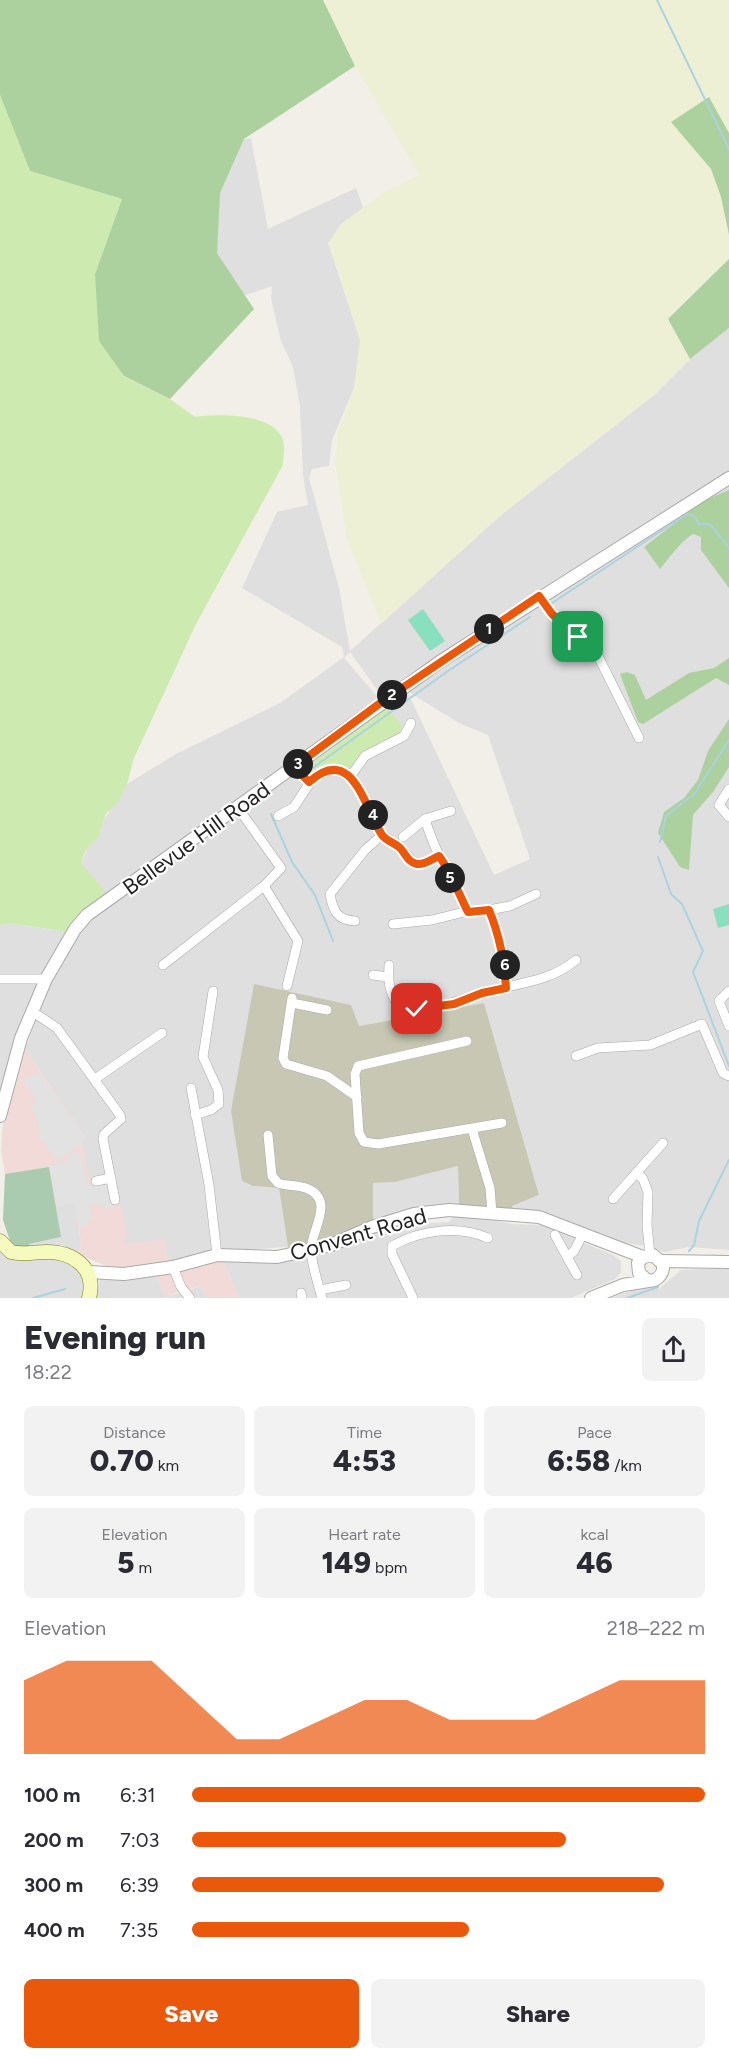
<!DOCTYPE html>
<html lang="en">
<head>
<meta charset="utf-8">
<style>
	:root { --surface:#fff; --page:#f2f2f3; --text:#2b2b33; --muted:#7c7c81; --accent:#ea580c }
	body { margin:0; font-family:Figtree,sans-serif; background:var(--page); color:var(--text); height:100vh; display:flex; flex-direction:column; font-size:22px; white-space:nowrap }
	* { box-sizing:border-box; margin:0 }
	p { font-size:20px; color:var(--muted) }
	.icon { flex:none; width:33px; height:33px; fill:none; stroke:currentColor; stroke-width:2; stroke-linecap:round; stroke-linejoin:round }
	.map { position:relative; height:1298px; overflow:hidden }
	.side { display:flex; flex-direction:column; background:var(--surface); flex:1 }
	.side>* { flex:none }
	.pin { position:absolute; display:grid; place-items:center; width:51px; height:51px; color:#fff; margin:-26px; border-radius:12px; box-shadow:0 3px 9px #0006 }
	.km { position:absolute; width:30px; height:30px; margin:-15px; border-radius:50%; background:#222; color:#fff; font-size:16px; line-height:30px; text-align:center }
	.round { display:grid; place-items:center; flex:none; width:63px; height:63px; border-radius:9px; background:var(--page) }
	.summary { display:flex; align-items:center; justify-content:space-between; height:102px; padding:0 24px }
	h1 { font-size:33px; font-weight:800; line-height:45px }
	.figures { display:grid; grid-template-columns:repeat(3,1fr); gap:9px; height:102px; padding:6px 24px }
	.figures div { display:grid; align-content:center; border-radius:9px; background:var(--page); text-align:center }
	.figures b { font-size:30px; font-weight:800 }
	.figures small { font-size:16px; font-weight:400 }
	.figures p { font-size:16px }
	.chart { height:168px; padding:12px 24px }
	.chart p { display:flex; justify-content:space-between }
	.chart svg { width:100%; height:108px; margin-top:6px; fill:var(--accent); opacity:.7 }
	.cta { display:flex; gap:12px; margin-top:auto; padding:12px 24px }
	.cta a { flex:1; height:69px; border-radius:9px; background:var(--accent); color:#fff; font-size:24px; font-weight:800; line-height:69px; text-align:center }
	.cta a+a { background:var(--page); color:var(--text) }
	ul { padding:0 24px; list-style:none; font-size:20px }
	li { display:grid; grid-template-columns:96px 72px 1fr; align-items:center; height:45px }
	li i { height:15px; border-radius:8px; background:var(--accent) }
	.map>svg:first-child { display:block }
</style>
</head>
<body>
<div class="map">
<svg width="729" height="1298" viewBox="0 0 729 1298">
	<rect width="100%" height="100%" fill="#f2efe9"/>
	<!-- residential -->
	<g fill="#e0dfdf" fill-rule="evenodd">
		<path d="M251,138L268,229L356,188L365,213L361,371L332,440L329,466L312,469L309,478L339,588L350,651L501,515L654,395L690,359L729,328V1250L689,1247L664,1252L653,1247L624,1243L545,1213L513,1211L512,1206L539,1195L484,1003L359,1026L231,1111L253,1186L279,1188L288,1247L224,1251L168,1264L124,1245L113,1203L90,1187L81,1142L86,1138L25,1049L60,961L79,928L404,690L381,695L350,652L344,658L380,700L107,895L82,864L88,845L127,784L176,754L280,703L344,657L342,647L242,588L277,512L308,505L303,475L300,406L293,367L281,341L271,298L272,286L243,296L213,253L190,199L241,140ZM407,691L459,723L488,735L530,859L494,875Z"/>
		<polygon points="8,923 68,932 0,1110 0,925"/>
		<polygon points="458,1166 459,1204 404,1211 373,1222 372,1183 395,1182"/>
		<polygon points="75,1201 81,1243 78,1254 62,1245 30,1249 29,1244 60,1237 55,1205"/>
		<polygon points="457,1213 512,1224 541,1225 613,1255 621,1261 621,1272 615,1279 571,1298 239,1298 223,1260 256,1263 290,1260 342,1247 347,1241 386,1227 389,1229 387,1234 426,1223 449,1222"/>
		<polygon points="0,1244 65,1259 87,1276 86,1298 0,1298"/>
		<polygon points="729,1267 729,1298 611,1298 638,1288 654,1286 659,1289 681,1270"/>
		<polygon points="157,1276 166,1297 201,1286 206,1298 96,1298 100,1279"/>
	</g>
	<!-- commercial -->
	<g fill="#f2dad9">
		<polygon points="25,1049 86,1138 81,1142 90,1186 113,1203 120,1202 127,1233 124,1244 165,1239 168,1264 116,1270 78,1254 81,1243 75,1201 55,1205 49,1168 5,1174 1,1150 3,1123"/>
		<polygon points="216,1260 223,1260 239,1298 206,1298 200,1286 187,1290 178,1270"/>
		<polygon points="172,1272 180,1291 166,1297 157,1276"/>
	</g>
	<!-- construction -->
	<polygon fill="#c7c7b4" points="254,984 351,1005 359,1026 484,1003 539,1195 512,1206 513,1211 459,1204 458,1166 395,1182 373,1183 373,1222 338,1238 288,1247 279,1188 253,1186 242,1181 231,1111"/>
	<!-- farmland -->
	<polygon fill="#eef0d5" points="323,0 729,0 729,133 709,97 671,122 711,169 721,197 729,235 729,259 668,319 690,359 654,395 501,515 381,624 347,539 335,465 338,433 354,388 360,340 328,243 341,224 384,192 419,175 355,66"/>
	<!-- grass -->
	<g fill="#cdebb0">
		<path d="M0,95L30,171L122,199L95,274L123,376L170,399L195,417C218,414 273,412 283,440C285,447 283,458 283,465L196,624L134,758L127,784L118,802L106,814L97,840C86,846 84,852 82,864L108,895L97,903L87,906L68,932L9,923L0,925Z"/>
		<path d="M387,708L401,724L400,734C379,743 361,752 347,771C331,765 321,764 307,776L301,771Z"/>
	</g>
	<!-- forest -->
	<g fill="#add19e">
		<polygon points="0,0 323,0 355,66 244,139 220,193 217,253 254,309 170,399 124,376 99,341 95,274 122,199 30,171 0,95"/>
		<polygon points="709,97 729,133 729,235 721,197 711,169 671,122"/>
		<polygon points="729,259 729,328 690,359 668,319"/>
		<path d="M729,490V588L701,550V537L693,534C682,540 669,558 660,569L644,547L703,501Z"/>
		<polygon points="729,658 729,685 716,678 643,724 638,722 620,674 627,672 635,675 646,700 689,673 714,668"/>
		<polygon points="729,719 729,767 713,792 693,815 689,870 680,867 658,833 664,812 684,798 698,780 708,751"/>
	</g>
	<!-- cemetery -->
	<polygon fill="#aacbaf" points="49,1167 61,1237 29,1244 30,1249 12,1247 3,1220 5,1174"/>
	<!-- pitch -->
	<g fill="#88e0be">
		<polygon points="423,609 445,641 430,651 408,620"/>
		<polygon points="729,904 729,925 718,928 713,909"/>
	</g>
	<!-- parking -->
	<g fill="#e2e2e2">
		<polygon points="39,1072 86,1139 58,1161 40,1139 39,1127 31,1107 37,1101 23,1081"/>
		<polygon points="80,1152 87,1186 107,1185 113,1209 89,1203 92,1219 87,1225 80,1227 75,1203 57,1207 49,1165 67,1161 67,1155"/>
	</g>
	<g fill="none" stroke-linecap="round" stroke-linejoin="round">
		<!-- stream -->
		<g stroke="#aad3df" stroke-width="2">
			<polyline points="657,0 729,149"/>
			<polyline points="552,603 687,514 694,516 699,524 710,524 729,548"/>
			<polyline points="307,772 448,671 530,617"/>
			<polyline points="271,814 292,862 315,895 333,941"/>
			<polyline points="660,842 666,816 695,793 729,740"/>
			<polyline points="658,857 671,894 682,904 703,951 693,972 729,1066"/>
			<polyline points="689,1251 694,1245 699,1221 729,1160"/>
			<polyline points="33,1298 65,1289"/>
			<polyline points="627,1298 658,1287"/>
		</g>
		<!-- minor casing -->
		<g stroke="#a9a9a9" stroke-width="10">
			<g id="minor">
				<polyline points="539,596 552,614 597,654 639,738"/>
				<polyline points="293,767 309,782"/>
				<polyline points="350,777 365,756 404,736 411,723"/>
				<polyline points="729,789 719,805 729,817"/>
				<path d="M278,816L294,807L313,778L329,771H338L352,779L360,789L382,835L365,850L330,894C333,911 337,920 355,921"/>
				<path d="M425,819C435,853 453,881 468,912L489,910L504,954L506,988"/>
				<path d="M382,835C387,838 394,842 398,846C418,864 410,870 439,856"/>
				<polyline points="403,837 425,819 451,811"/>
				<polyline points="264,886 298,941 287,986"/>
				<polyline points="489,910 510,906 536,894"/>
				<polyline points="393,924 432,920 468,911"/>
				<polyline points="163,965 264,886 281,868 238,808"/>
				<path d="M389,965C388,981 389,992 398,1005C427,1016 455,1001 482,993C516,983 548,983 576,960"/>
				<polyline points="373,975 388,977"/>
				<polyline points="0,979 46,979"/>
				<polyline points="729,991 719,1001 729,1026"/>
				<polyline points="292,998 283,1058 286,1064 327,1076 357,1097"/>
				<polyline points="292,1003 327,1010"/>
				<polyline points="33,1012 57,1028 120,1115 121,1119 104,1134 103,1139 115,1200"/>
				<polyline points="467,1041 358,1066 355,1074 359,1133 364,1142 378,1144 502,1123"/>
				<polyline points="576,1056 598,1048 650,1045 702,1024 723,1073 729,1076"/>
				<polyline points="95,1079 162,1033"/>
				<polyline points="191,1088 209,1185 217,1255"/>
				<polyline points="195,1115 211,1110 219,1104 218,1090 203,1057 213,991"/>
				<polyline points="472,1129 490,1188 492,1213"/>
				<path d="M268,1135L272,1176L278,1183C286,1186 297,1185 306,1188C337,1200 310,1231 311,1251C312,1266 318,1283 322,1298"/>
				<polyline points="637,1173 643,1179 648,1192 647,1225 650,1255"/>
				<polyline points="96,1181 111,1178"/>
				<polyline points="613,1199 663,1143"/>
				<polyline points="555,1235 577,1275"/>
				<polyline points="567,1257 574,1251 583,1234"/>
				<polyline points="173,1267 181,1287 190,1298"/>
				<polyline points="320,1290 346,1285"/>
				<polyline points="301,1293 302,1298"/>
				<path d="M413,1298L392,1254V1246C420,1230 458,1225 488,1238"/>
			</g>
		</g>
		<!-- tertiary casing -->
		<g stroke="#a9a9a9" stroke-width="14">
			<g id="tertiary">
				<polyline points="0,1116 21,1038 46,979 75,929 87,915 441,661 729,478"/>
				<polyline points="661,1261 729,1262"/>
				<polyline points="89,1272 124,1274 173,1267 217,1255 277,1257 331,1245 372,1227 414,1214 449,1210 539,1217 643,1257"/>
				<path d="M591,1298L623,1285L655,1280C661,1276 664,1272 663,1264L653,1255L643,1257L638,1263L639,1273L647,1280"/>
			</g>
		</g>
		<!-- secondary casing -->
		<g stroke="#707d05" stroke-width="15">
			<path id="secondary" d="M0,1241L11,1252C22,1255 33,1252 44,1252C73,1251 97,1268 89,1298"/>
		</g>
		<!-- minor -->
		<use href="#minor" stroke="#fff" stroke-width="9"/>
		<!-- tertiary -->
		<use href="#tertiary" stroke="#fff" stroke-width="12"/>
		<!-- secondary -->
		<use href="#secondary" stroke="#f7fabf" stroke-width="14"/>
	</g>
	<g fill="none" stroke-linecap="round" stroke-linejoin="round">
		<!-- route casing -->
		<g stroke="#fff" stroke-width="12">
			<path id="route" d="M417,1009L454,1004L482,993L506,988C504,960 500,937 489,910L468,912C460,896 449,869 439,856C432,859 425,865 417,864C408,862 406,855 401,849C396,843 386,841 382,835C365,810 353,742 309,782L294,767L383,701L539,596L552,614L578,637"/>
		</g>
		<!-- route -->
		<use href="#route" stroke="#ea580c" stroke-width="8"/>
	</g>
	<g text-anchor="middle" stroke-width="4.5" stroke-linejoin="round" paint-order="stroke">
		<!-- street labels -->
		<g font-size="22" fill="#222" stroke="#fff">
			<text transform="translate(196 838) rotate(-36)" y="8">Bellevue Hill Road</text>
			<text transform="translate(358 1234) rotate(-16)" y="8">Convent Road</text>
		</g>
	</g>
</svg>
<div class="pin" style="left:578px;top:637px;background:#1e9e55"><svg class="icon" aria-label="arrive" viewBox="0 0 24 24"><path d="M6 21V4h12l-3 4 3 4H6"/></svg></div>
<div class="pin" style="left:417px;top:1009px;background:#d93025"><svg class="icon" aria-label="check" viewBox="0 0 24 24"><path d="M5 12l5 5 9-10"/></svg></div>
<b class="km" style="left:489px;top:629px">1</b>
<b class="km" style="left:392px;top:695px">2</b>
<b class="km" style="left:298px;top:764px">3</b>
<b class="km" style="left:373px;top:815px">4</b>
<b class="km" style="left:450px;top:878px">5</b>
<b class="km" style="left:505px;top:965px">6</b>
</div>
<section class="side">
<div class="summary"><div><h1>Evening run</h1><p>18:22</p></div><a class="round"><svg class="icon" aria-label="share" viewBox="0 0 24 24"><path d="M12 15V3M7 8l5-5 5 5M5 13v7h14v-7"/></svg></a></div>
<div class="figures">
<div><p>Distance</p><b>0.70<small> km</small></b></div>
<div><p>Time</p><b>4:53</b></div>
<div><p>Pace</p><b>6:58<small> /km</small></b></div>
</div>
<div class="figures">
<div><p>Elevation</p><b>5<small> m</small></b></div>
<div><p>Heart rate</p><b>149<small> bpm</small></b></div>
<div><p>kcal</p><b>46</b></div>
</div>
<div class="chart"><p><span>Elevation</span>218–222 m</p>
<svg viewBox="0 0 160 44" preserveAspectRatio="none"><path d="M0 44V14L10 6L20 6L30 6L40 22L50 38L60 38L70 30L80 22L90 22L100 30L110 30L120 30L130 22L140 14L150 14L160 14V44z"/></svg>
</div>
<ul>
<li><b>100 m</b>6:31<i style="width:100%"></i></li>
<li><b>200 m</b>7:03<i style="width:73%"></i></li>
<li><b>300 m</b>6:39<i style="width:92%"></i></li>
<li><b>400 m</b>7:35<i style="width:54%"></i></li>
</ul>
<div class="cta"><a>Save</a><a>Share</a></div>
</section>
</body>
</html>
